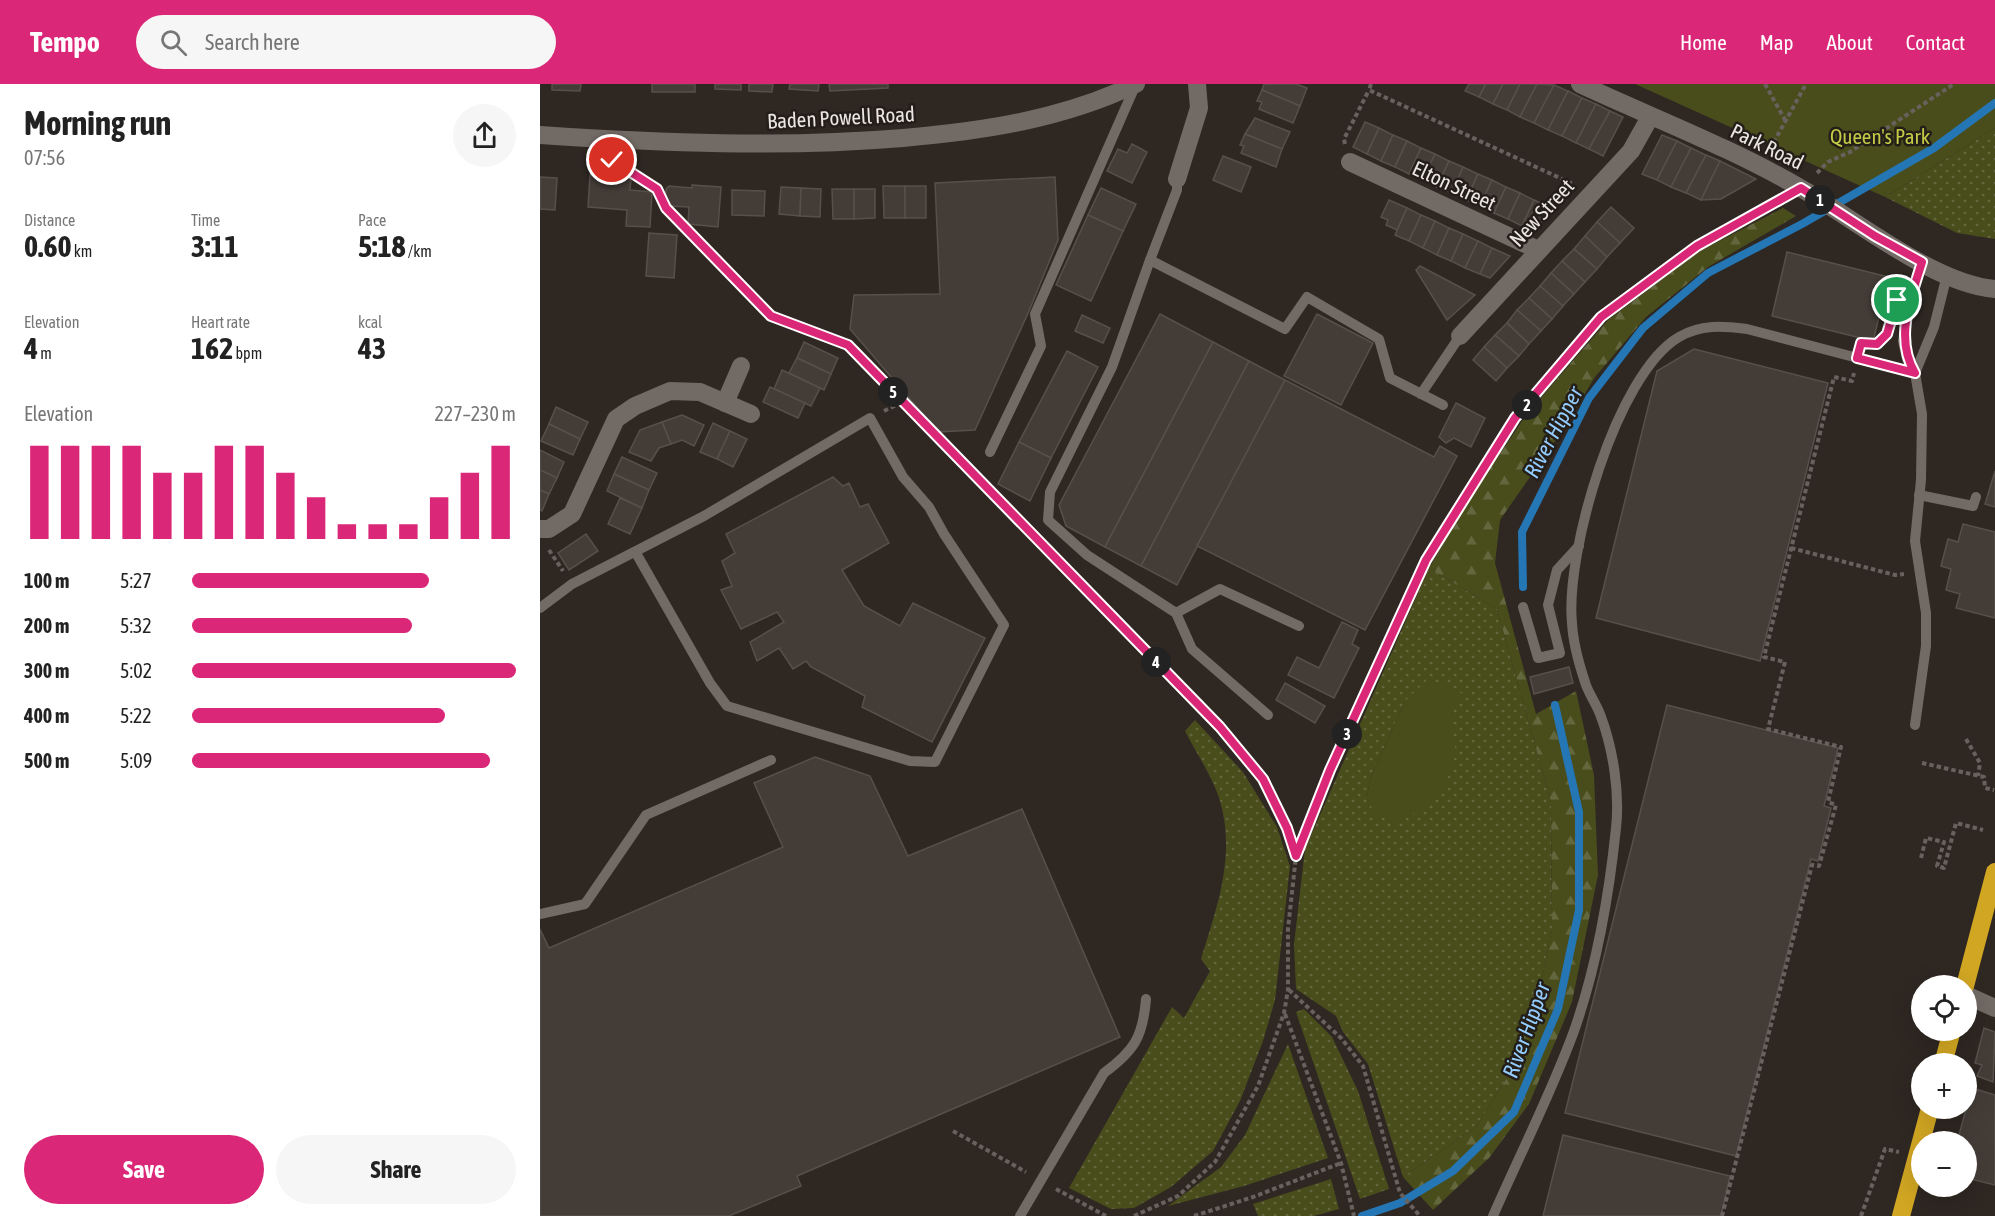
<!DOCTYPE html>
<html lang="en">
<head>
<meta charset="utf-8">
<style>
	:root { --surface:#fff; --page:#f6f6f6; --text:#222; --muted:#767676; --accent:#db2777 }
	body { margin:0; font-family:"Asap Condensed",sans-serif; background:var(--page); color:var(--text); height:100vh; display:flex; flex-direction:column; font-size:22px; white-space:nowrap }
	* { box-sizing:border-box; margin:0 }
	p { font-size:20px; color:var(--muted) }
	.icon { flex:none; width:33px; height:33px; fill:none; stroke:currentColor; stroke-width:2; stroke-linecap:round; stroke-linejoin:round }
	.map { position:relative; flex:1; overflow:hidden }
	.drawer { display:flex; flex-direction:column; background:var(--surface); width:540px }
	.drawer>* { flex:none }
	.controls { position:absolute; left:1371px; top:891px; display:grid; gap:12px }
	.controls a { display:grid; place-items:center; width:66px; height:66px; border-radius:50%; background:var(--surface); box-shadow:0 6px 24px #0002; font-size:30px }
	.pin { position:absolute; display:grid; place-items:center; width:51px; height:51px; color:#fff; margin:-26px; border:3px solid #fff; border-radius:50%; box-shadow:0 2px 6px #0007 }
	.km { position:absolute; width:30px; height:30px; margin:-15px; border-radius:50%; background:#222; color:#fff; font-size:16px; line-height:30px; text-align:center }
	.round { display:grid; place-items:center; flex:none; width:63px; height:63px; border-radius:32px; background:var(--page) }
	.headline { display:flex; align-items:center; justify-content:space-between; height:102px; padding:0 24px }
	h1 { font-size:33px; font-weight:700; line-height:45px }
	.metrics { display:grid; grid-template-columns:repeat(3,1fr); gap:9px; height:102px; padding:6px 24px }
	.metrics div { display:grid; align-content:center }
	.metrics b { font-size:30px; font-weight:700 }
	.metrics small { font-size:16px; font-weight:400 }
	.metrics p { font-size:16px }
	.chart { height:168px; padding:12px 24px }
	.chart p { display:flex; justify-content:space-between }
	.chart svg { width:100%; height:108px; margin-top:6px; stroke:var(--accent); stroke-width:6 }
	.action { display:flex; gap:12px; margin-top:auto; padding:12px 24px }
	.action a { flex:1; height:69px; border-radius:36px; background:var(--accent); color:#fff; font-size:24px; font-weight:700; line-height:69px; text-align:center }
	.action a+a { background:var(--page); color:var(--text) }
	ul { padding:0 24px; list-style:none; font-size:20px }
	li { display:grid; grid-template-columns:96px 72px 1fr; align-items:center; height:45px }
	li i { height:15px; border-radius:8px; background:var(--accent) }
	header { display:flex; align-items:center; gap:36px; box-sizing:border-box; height:84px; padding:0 30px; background:var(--accent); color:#fff }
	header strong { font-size:28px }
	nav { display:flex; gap:33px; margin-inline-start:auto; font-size:21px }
	.search { width:420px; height:54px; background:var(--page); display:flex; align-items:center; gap:15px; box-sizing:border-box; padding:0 21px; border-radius:33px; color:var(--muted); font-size:22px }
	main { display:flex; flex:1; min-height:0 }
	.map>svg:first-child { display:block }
</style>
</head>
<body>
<header>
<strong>Tempo</strong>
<div class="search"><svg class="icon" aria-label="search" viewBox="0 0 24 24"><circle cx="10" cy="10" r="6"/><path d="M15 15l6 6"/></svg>Search here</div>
<nav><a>Home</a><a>Map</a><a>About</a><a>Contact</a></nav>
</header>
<main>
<section class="drawer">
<div class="headline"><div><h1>Morning run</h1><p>07:56</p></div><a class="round"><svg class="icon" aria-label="share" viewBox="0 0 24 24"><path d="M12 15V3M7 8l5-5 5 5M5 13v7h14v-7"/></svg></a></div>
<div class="metrics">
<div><p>Distance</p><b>0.60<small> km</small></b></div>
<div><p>Time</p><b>3:11</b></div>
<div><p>Pace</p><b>5:18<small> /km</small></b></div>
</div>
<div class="metrics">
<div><p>Elevation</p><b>4<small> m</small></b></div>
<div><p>Heart rate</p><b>162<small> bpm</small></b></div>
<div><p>kcal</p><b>43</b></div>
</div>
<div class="chart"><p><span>Elevation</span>227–230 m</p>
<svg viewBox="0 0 160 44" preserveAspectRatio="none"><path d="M5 44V6M15 44V6M25 44V6M35 44V6M45 44V17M55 44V17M65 44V6M75 44V6M85 44V17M95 44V27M105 44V38M115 44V38M125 44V38M135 44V27M145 44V17M155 44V6"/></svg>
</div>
<ul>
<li><b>100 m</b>5:27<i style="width:73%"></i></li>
<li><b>200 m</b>5:32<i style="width:68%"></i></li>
<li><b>300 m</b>5:02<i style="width:100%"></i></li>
<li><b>400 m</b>5:22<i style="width:78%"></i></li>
<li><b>500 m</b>5:09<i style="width:92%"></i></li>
</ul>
<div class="action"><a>Save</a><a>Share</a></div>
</section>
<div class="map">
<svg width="1455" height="1132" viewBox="0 0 1455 1132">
	<defs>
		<pattern id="grass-dots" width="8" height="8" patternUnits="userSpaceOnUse" patternTransform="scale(1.5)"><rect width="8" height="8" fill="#494d1c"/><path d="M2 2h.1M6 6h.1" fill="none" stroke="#63673d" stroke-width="1.8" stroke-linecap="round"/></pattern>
		<pattern id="forest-firs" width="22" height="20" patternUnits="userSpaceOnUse" patternTransform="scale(1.5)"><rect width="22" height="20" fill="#494d1c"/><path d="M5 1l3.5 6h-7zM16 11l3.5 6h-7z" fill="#63673d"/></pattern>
	</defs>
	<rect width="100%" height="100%" fill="#2e2722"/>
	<!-- grass -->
	<g fill="url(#grass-dots)" fill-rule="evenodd">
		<polygon points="1455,44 1455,155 1417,149 1345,113"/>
		<path d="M889,484L957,525L1011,718L1012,846L997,918L968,992L936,1043L863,1093L828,980L803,948L796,932L756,905L754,860L765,765ZM922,610L909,635L827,713L830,695L865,617Z"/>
		<path d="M655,636L703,688L737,743L750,782L735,916L723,957L700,1017L673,1067L631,1103L594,1124L571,1125L529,1104L632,923L644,934L670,887L661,875C677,823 696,772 680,717C673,693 656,669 645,647Z"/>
		<polygon points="764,925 792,953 818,1007 849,1105 820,1115 756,928"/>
		<polygon points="748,960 788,1074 704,1102 628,1122 681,1083 705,1051"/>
		<polygon points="791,1095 799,1125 774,1132 718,1132 713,1120"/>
	</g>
	<!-- forest -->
	<polygon fill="url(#forest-firs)" points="1243,124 1256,132 1168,183 1106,233 1055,293 1020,350 960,436 955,479 996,630 1036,607 1054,691 1058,791 1032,918 989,1020 949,1074 893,1126 863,1093 936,1043 968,992 997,918 1012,846 1011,718 957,525 889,484 931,413 986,331 1068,236 1160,167"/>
	<!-- green -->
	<g fill="#494d1c">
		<polygon points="1095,0 1455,0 1455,44 1345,113"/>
		<path d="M888,595L923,610L909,635C911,644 915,653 915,662C917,697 885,726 857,739L834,729L827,713L830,695L865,617Z"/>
	</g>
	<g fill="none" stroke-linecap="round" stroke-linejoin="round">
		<!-- stream -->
		<g stroke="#2476b4" stroke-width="8">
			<polyline points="983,503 982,448 1049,314 1103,244 1168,189 1262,140 1394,64 1455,19"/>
			<polyline points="822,1132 860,1119 913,1087 974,1028 1018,925 1039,826 1039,728 1015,621"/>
		</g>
	</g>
	<!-- building -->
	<g fill="#443d37" stroke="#57504a" stroke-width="1.5">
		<polygon points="12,0 41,0 40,7 12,6"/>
		<rect x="112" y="0" width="43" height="8"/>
		<polygon points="175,0 201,0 201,6 175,5"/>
		<polygon points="209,0 233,0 232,8 209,7"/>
		<polygon points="250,0 279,0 278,7 249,5"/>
		<polygon points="289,0 348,0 348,4 290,7"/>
		<polygon points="724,0 756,0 767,4 760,22 722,6"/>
		<polygon points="929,0 946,0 939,13 925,7"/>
		<polygon points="946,0 963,0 953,20 939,13"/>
		<polygon points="963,0 980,0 967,26 953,20"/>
		<polygon points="980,0 997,0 980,33 967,26"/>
		<polygon points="997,0 1014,1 994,39 980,33"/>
		<polygon points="1014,1 1028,7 1008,46 994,39"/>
		<polygon points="722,6 760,22 753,39 719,25 722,18 717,17"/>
		<polygon points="1028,7 1042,14 1022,52 1008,46"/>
		<polygon points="1042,14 1056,20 1036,59 1022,52"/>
		<polygon points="1056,20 1070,27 1049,65 1036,59"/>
		<polygon points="1070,27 1083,33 1063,72 1049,65"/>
		<polygon points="715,34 750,48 742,65 705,50"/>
		<polygon points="825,38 839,44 827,70 813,63"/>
		<polygon points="839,44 853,51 841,77 827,70"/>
		<polygon points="705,50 742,65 736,83 701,69 704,62 700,61"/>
		<polygon points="853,51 867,57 855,83 841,77"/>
		<polygon points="1122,51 1137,57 1117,96 1102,90"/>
		<polygon points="867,57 881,64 869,90 855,83"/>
		<polygon points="1137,57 1151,64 1131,103 1117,96"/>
		<polygon points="592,60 607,68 592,99 567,87 578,65 587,69"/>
		<polygon points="881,64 895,70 883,96 869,90"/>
		<polygon points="1151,64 1166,71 1146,109 1131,103"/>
		<polygon points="895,70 909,77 897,103 883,96"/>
		<polygon points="1166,71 1180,77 1161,116 1146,109"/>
		<polygon points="683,72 711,83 701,108 673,96"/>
		<polygon points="909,77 923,83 912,109 897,103"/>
		<polygon points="1180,77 1216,95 1181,115 1161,116"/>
		<polygon points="923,83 938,90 926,116 912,109"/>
		<polygon points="938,90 952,96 940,122 926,116"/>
		<polygon points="50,91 91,94 90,106 112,108 110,143 86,142 87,126 48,123"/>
		<polygon points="0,93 17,94 15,126 0,125"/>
		<polygon points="515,93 518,156 489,227 435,346 398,348 310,245 314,211 400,210 395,99"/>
		<polygon points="952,96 966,103 954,129 940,122"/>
		<polygon points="152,101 181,103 178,143 148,140 149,123 128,122 125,119 126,105 129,102 152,104"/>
		<polygon points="343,102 365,102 365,134 344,134"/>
		<rect x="365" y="102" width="21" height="32"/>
		<polygon points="241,103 261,104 260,132 239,130"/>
		<polygon points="966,103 980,109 968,135 954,129"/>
		<polygon points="261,104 281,105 280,133 260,132"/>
		<polygon points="561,104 596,120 583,147 548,131"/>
		<polygon points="292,105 314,105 314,135 293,135"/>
		<polygon points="314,105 335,105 335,134 314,135"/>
		<polygon points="192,106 225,107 224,132 192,131"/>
		<polygon points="980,109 994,116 982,142 968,135"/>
		<polygon points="849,116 867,124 857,146 846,141 848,136 841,133"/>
		<polygon points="994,116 1013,124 994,147 982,142"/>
		<polygon points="1071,123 1094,144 1080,159 1057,138"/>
		<polygon points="867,124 881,131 869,157 855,151"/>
		<polygon points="548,131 583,147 551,217 516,201"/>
		<polygon points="881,131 895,137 883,164 869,157"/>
		<polygon points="895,137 909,144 897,171 883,164"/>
		<polygon points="1057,138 1080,159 1067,173 1045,152"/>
		<polygon points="909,144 923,150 911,177 897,171"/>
		<polygon points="109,149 137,151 134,194 106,192"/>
		<polygon points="923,150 938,157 925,184 911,177"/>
		<polygon points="1045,152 1067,173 1057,185 1034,165"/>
		<polygon points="938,157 952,164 940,190 925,184"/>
		<polygon points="952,164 970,172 950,194 940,190"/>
		<polygon points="1034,165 1057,185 1045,198 1022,177"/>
		<polygon points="1247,168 1349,193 1333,257 1232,232"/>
		<polygon points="1022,177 1045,198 1034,210 1011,189"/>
		<polygon points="880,182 935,211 907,236 876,186"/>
		<polygon points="1011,189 1034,210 1023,222 1000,202"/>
		<polygon points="1000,202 1023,222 1012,235 989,214"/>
		<polygon points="989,214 1012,235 1001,247 977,226"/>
		<polygon points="977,226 1001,247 989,260 967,239"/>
		<polygon points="620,230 673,258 565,463 526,442 519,421"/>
		<polygon points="777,230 833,259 801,321 744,292"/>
		<polygon points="542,231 570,244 563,259 535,247"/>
		<polygon points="967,239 989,260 979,272 955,251"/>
		<polygon points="955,251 979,272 967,284 944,263"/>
		<polygon points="264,258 298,274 291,290 257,274"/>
		<polygon points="673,258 709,277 601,482 565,463"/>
		<polygon points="944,263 967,284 956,297 933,276"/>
		<polygon points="1154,265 1288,299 1220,577 1056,534 1117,287"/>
		<polygon points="527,267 558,283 511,374 479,358"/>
		<polygon points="257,274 291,290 284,306 249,289"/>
		<polygon points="709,277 745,296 637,501 601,482"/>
		<polygon points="242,286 280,304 271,322 234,305"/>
		<polygon points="745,296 894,373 900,362 917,372 825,546 657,462"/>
		<polygon points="230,303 265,319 258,334 223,318"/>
		<polygon points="916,319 945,334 931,363 914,354 906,359 899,353"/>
		<polygon points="16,323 48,338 40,355 9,340"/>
		<polygon points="142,331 164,341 154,362 142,356 131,360 122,338"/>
		<polygon points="122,338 131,360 119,364 111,377 89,368 100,346"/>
		<polygon points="173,339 190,347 177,375 160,368"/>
		<polygon points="9,340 40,355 33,371 1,357"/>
		<polygon points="190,347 207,355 193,383 177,375"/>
		<polygon points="479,358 511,374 490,417 458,400"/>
		<polygon points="0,366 24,378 17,394 0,386"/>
		<polygon points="82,373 117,389 109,406 74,390"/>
		<polygon points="0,386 17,394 9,410 0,406"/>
		<polygon points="1455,387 1455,423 1445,420"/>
		<polygon points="74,390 109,406 102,424 67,407"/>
		<polygon points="293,393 303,402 309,399 320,423 328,420 349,459 302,486 324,522 360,542 373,519 445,554 392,658 322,623 325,612 271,583 266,577 253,585 239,564 217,577 210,558 244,538 237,528 201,545 181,506 192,502 182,477 195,469 186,450"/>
		<polygon points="0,406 9,410 2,427 0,426"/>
		<polygon points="80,414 102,424 90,450 68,440"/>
		<polygon points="1423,440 1455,448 1455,534 1416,524 1420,510 1406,506 1411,485 1401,482 1408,455 1418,458"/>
		<polygon points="46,450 58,467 29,486 18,469"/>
		<polygon points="802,538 818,546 812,560 819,564 794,614 748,591 757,573 779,584"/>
		<polygon points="1029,583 1033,599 994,610 990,593"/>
		<polygon points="745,599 785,622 775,639 736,616"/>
		<polygon points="1127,621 1298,664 1284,722 1291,724 1278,777 1271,775 1196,1072 1025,1029"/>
		<polygon points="275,673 330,692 368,772 482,725 580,953 257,1092 261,1102 189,1132 0,1132 0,845 9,864 243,763 214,699"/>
		<polygon points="1444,944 1455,948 1453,998 1437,992 1442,981 1435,979"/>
		<polygon points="1432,1004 1455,1011 1455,1101 1426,1094 1426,1058 1417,1058"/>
		<polygon points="1023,1051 1190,1092 1181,1132 1003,1132"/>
	</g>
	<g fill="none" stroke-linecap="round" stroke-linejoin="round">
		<!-- path -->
		<g stroke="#68615d" stroke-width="4" stroke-dasharray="4.5 3" stroke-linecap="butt">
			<polyline points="831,0 829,6 1033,100"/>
			<polyline points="1225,0 1245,36"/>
			<polyline points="805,60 804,55 829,6"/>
			<polyline points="1230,65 1266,0"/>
			<polyline points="75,78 117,105 126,124 231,233 308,261 679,643 723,695 747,744 756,772"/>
			<polyline points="1277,89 1288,78 1310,68 1414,0"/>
			<polyline points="344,327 362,318"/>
			<polyline points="1251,464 1355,491 1364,490"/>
			<polyline points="9,466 23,487"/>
			<polyline points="1426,655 1440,679 1438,692"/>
			<polyline points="1382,679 1444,693 1445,704 1454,706"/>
			<polyline points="1381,774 1386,754 1404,758 1397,782 1404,784 1416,739 1443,746"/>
			<polyline points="749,906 801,954 823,982 860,1109 880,1132"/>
			<polyline points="745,930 801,1079 814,1132"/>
			<polyline points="413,1047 486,1088"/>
			<polyline points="516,1105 566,1132"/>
			<polyline points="594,1132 638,1112 675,1078 718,1002 744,929 748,906 748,845 756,772 790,686 886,476 926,411 975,334 1061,233 1157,162 1240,117"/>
			<polyline points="654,1132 713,1113 801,1079"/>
			<polyline points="1182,1132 1272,781 1279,782 1296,721 1288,718 1301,663 1228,645 1245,578 1224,573 1294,293 1312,297 1314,289"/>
			<polyline points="1321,1132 1345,1065 1359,1068"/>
		</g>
		<!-- lane -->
		<g stroke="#726a64" stroke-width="10">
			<polyline points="637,95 637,106 610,176 745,245 767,213 839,255 850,294 903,321"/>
			<polyline points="610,176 572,283 510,408 508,436 547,471 636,529 652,565 728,631"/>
			<polyline points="1375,289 1394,243 1407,191"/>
			<polyline points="881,310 920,252"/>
			<polyline points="450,368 501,262 495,230 596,0"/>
			<polyline points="1379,411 1433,422 1436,413"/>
			<polyline points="983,523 998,574 1020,569 1008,521 1017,486 1039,462"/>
			<polyline points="0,524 32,500 164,432 330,334 363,393 389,423 404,450 464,541 395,678 370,677 187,622 170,599 96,469"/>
			<polyline points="636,529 680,505 759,542"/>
			<polyline points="1375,641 1386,562 1386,529 1375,457 1381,396 1382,330 1375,289 1367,275 1363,257 1370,218 1382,178"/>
			<polyline points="0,830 45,820 106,731 231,676"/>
			<path d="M480,1132L564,989C594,967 603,953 606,915"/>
			<path d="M953,1132C980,1070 1011,1010 1034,947C1057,882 1069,812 1076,744C1080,708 1073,664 1060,630C1056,619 1048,609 1045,598C1039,580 1033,558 1032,539C1025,470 1076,290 1139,253C1161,240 1183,242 1207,245L1375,289"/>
		</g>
		<!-- street -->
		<g stroke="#726a64" stroke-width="18">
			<polyline points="810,78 998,166"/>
			<polyline points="637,95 659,24 657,0"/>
			<polyline points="920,252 1091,67 1110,33"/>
			<polyline points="185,319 201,282"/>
			<polyline points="0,445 9,445 32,430 76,335 95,322 130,307 160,308 211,330"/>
			<polyline points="1426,911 1455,924"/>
		</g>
		<!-- secondary -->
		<g stroke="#726a64" stroke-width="18">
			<path d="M1040,0C1113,34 1192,64 1262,105C1315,135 1394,200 1455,205"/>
			<path d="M0,51C121,59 242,64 363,54C444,47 523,35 596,0"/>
		</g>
		<!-- highway -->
		<g stroke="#d1a623" stroke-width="18">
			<polyline points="1425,902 1455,788"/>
			<polyline points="1403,980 1412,946"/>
			<polyline points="1361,1132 1390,1024"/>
		</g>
	</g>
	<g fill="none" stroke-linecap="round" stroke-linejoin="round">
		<!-- route casing -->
		<g stroke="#fff" stroke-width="12">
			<path id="route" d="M72,76L117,105L126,124L231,232L308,261L680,643L723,695L747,744L756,772L790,686L886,476L975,334L1061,233L1157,162L1261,104L1335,152L1382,178C1371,214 1354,254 1375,289L1317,274L1321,259L1337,260L1347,250L1357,216"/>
		</g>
		<!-- route -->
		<use href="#route" stroke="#db2777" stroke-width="8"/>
	</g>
	<g text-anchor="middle" stroke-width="5" stroke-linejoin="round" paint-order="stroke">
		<!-- street labels -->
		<g font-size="21" fill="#ebe6e3" stroke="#241e19">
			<text transform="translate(301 34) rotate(-3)" y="7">Baden Powell Road</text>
			<text transform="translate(1227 63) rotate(26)" y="7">Park Road</text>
			<text transform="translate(914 102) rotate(25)" y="7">Elton Street</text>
			<text transform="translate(1002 129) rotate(-47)" y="7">New Street</text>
		</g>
		<!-- park labels -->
		<g font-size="21" fill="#c3cb46" stroke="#241e19">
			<text x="1340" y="60">Queen's Park</text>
		</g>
		<!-- water labels -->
		<g font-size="22" font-style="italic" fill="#95cdff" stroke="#241e19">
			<text transform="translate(1013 348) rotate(-62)" y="8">River Hipper</text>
			<text transform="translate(986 946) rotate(-70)" y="8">River Hipper</text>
		</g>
	</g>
</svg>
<div class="controls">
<a><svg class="icon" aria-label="locate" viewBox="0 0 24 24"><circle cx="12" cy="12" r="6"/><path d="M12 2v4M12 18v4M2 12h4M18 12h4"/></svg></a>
<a>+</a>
<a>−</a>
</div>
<div class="pin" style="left:1357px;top:216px;background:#1e9e55"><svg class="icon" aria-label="arrive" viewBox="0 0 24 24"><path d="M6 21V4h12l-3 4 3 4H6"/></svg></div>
<div class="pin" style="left:72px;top:76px;background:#d93025"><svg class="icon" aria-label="check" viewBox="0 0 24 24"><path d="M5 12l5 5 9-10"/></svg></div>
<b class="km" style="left:1280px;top:116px">1</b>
<b class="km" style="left:987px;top:321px">2</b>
<b class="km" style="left:807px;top:650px">3</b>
<b class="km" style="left:616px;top:578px">4</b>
<b class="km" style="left:353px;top:308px">5</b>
</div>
</main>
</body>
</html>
